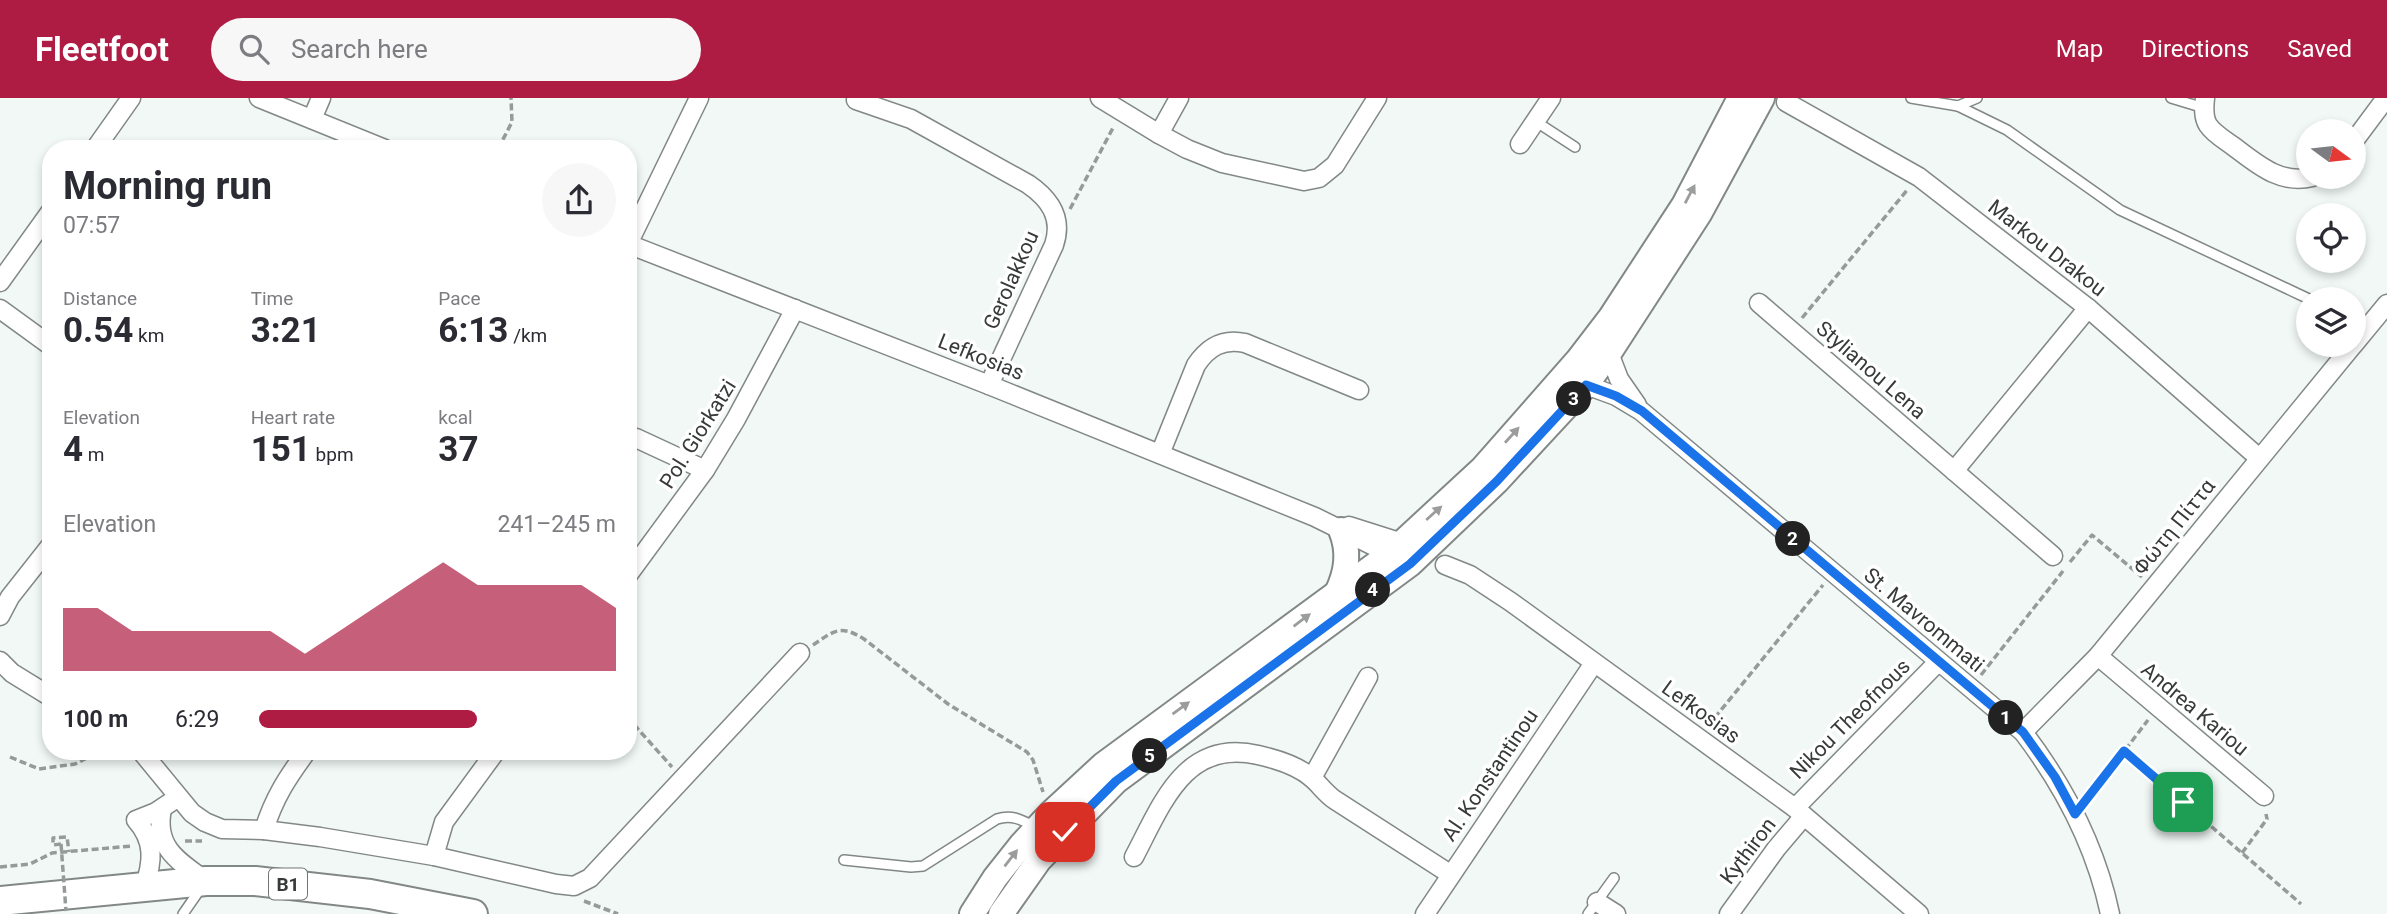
<!DOCTYPE html>
<html lang="en">
<head>
<meta charset="utf-8">
<style>
	:root { --surface:#fff; --page:#f7f7f7; --text:#2b2b33; --muted:#7c7c81; --accent:#af1c43 }
	body { margin:0; font-family:Roboto,sans-serif; background:var(--page); color:var(--text); height:100vh; display:flex; flex-direction:column; font-size:26px; white-space:nowrap }
	* { box-sizing:border-box; margin:0 }
	p { font-size:23px; color:var(--muted) }
	.icon { flex:none; width:38px; height:38px; fill:none; stroke:currentColor; stroke-width:2; stroke-linecap:round; stroke-linejoin:round }
	.map { position:relative; flex:1; overflow:hidden }
	.drawer { position:absolute; left:42px; top:42px; width:595px; height:620px; display:flex; flex-direction:column; background:var(--surface); border-radius:28px; box-shadow:0 4px 10px #0003 }
	.drawer>* { flex:none }
	.needle { width:46px; rotate:105deg }
	.controls { position:absolute; left:2296px; top:21px; display:grid; gap:14px }
	.controls a { display:grid; place-items:center; width:70px; height:70px; border-radius:50%; background:var(--surface); box-shadow:0 4px 10px #0003; font-size:35px }
	.pin { position:absolute; display:grid; place-items:center; width:60px; height:60px; color:#fff; margin:-30px; border-radius:14px; box-shadow:0 4px 10px #0006 }
	.km { position:absolute; width:35px; height:35px; margin:-18px; border-radius:50%; background:#222; color:#fff; font-size:19px; line-height:35px; text-align:center }
	.round { display:grid; place-items:center; flex:none; width:74px; height:74px; border-radius:37px; background:var(--page) }
	.head { display:flex; align-items:center; justify-content:space-between; height:119px; padding:0 21px }
	h1 { font-size:38px; font-weight:700; line-height:52px }
	.metrics { display:grid; grid-template-columns:repeat(3,1fr); gap:10px; height:119px; padding:7px 21px }
	.metrics div { display:grid; align-content:center }
	.metrics b { font-size:35px; font-weight:700 }
	.metrics small { font-size:19px; font-weight:400 }
	.metrics p { font-size:19px }
	.chart { height:196px; padding:14px 21px }
	.chart p { display:flex; justify-content:space-between }
	.chart svg { width:100%; height:126px; margin-top:7px; fill:var(--accent); opacity:.7 }
	ul { padding:0 21px; list-style:none; font-size:23px }
	li { display:grid; grid-template-columns:112px 84px 1fr; align-items:center; height:52px }
	li i { height:18px; border-radius:9px; background:var(--accent) }
	header { display:flex; align-items:center; gap:42px; box-sizing:border-box; height:98px; padding:0 35px; background:var(--accent); color:#fff }
	header strong { font-size:33px }
	nav { display:flex; gap:38px; margin-inline-start:auto; font-size:24px }
	.search { width:490px; height:63px; background:var(--page); display:flex; align-items:center; gap:18px; box-sizing:border-box; padding:0 24px; border-radius:38px; color:var(--muted); font-size:26px }
	.map>svg:first-child { display:block }
</style>
</head>
<body>
<header>
<strong>Fleetfoot</strong>
<div class="search"><svg class="icon" aria-label="search" viewBox="0 0 24 24"><circle cx="10" cy="10" r="6"/><path d="M15 15l6 6"/></svg>Search here</div>
<nav><a>Map</a><a>Directions</a><a>Saved</a></nav>
</header>
<div class="map">
<svg width="2387" height="816" viewBox="0 0 2387 816">
	<rect width="100%" height="100%" fill="#f1f8f6"/>
	<g fill="none" stroke-linecap="round" stroke-linejoin="round">
		<!-- lane casing -->
		<g stroke="#828886" stroke-width="12">
			<g id="lane">
				<polyline points="1911,0 1958,8 1977,0"/>
				<polyline points="2171,0 2204,10"/>
				<polyline points="1958,8 2007,32 2120,112 2309,201"/>
				<polyline points="1535,23 1575,49"/>
				<polyline points="2354,223 2368,229"/>
				<path d="M844,762L911,769L923,768L997,721C1012,716 1022,722 1035,729"/>
				<polyline points="183,816 201,790"/>
				<polyline points="1588,816 1614,780"/>
			</g>
		</g>
		<!-- street casing -->
		<g stroke="#828886" stroke-width="21">
			<g id="street">
				<polyline points="259,0 385,51"/>
				<polyline points="699,0 628,146 989,287 1315,419 1398,460"/>
				<polyline points="1100,0 1159,36 1187,51 1222,65 1304,83 1319,80 1335,67 1377,0"/>
				<path d="M2205,0C2204,9 2203,19 2208,27C2214,36 2225,42 2233,48C2257,66 2280,87 2312,79"/>
				<path d="M856,2L911,21L1028,86C1050,101 1063,120 1054,147L989,287"/>
				<polyline points="1786,4 1919,79 2088,210 2259,360"/>
				<polyline points="312,21 321,0"/>
				<polyline points="1159,36 1179,0"/>
				<polyline points="2354,43 2386,0"/>
				<polyline points="1520,46 1551,0"/>
				<polyline points="95,51 131,0"/>
				<polyline points="0,184 51,113"/>
				<polyline points="1759,205 2053,458"/>
				<polyline points="0,211 51,248"/>
				<polyline points="2354,246 2387,206"/>
				<polyline points="1609,255 1619,281 1637,307"/>
				<path d="M1586,287L1616,298L1641,313L2023,634C2064,688 2096,749 2110,816"/>
				<polyline points="636,340 705,372"/>
				<path d="M1160,356L1196,267C1208,249 1223,240 1245,245L1359,292"/>
				<polyline points="1954,373 2088,210"/>
				<polyline points="1349,428 1412,448"/>
				<polyline points="1445,467 1470,477 1511,504 1795,710 1919,816"/>
				<polyline points="628,477 705,372 736,321 795,211"/>
				<polyline points="0,518 10,499 51,447"/>
				<polyline points="2098,558 2264,698"/>
				<polyline points="0,563 12,575 51,599"/>
				<polyline points="2023,634 2098,558 2353,247"/>
				<polyline points="141,653 192,715 205,724 222,731 264,732 320,739 434,758 556,786 574,788 590,780 800,555"/>
				<polyline points="1312,680 1368,579"/>
				<polyline points="1795,710 1938,564"/>
				<path d="M162,711C154,749 178,763 206,783"/>
				<path d="M264,732C274,700 287,680 307,653"/>
				<polyline points="434,758 444,724 496,653"/>
				<path d="M1134,759C1162,706 1185,640 1258,657C1276,661 1298,668 1312,680C1320,687 1326,696 1335,702L1450,776"/>
				<path d="M144,790C153,764 155,743 136,722L156,714L177,700"/>
				<polyline points="1597,804 1616,816"/>
				<polyline points="1425,816 1594,565"/>
				<polyline points="1729,816 1776,751 1804,718"/>
			</g>
		</g>
		<!-- secondary casing -->
		<g stroke="#828886" stroke-width="28">
			<g id="secondary">
				<path d="M1337,495C1347,474 1350,454 1341,432"/>
				<polyline points="972,816 995,780 1022,746 1051,715 1103,667 1390,456 1483,370 1578,262 1611,219 1684,107 1740,0"/>
				<polyline points="1001,816 1039,762 1116,683 1410,466 1497,383 1586,287 1609,255 1699,116 1762,0"/>
			</g>
		</g>
		<!-- primary casing -->
		<g stroke="#828886" stroke-width="32">
			<polyline id="primary" points="0,803 206,783 255,783 370,796 473,816"/>
		</g>
		<!-- path -->
		<g stroke="#969b9a" stroke-width="3.5" stroke-dasharray="7 3.5" stroke-linecap="butt">
			<polyline points="498,51 512,24 511,0"/>
			<polyline points="1070,111 1114,28"/>
			<polyline points="1802,220 1908,91"/>
			<polyline points="2070,464 2092,437 2142,479"/>
			<path d="M813,547C834,533 840,526 864,541L948,606L1027,654L1033,662L1043,694"/>
			<polyline points="1981,577 2063,473"/>
			<polyline points="628,618 637,630 672,669"/>
			<polyline points="1708,628 1823,487"/>
			<polyline points="2124,653 2301,806"/>
			<polyline points="10,659 39,671 75,666 100,653"/>
			<polyline points="2087,702 2148,622"/>
			<polyline points="185,743 202,743"/>
			<polyline points="61,746 53,747 53,740 67,739 69,754"/>
			<polyline points="2242,755 2267,721 2266,716"/>
			<polyline points="0,769 30,766 52,755 132,748"/>
			<polyline points="584,803 618,816"/>
		</g>
		<!-- lane -->
		<use href="#lane" stroke="#fff" stroke-width="9"/>
		<!-- street -->
		<use href="#street" stroke="#fff" stroke-width="18"/>
		<!-- secondary -->
		<use href="#secondary" stroke="#fff" stroke-width="24"/>
		<!-- primary -->
		<use href="#primary" stroke="#fff" stroke-width="28"/>
		<!-- path-bridge -->
		<polyline stroke="#969b9a" stroke-width="3.5" stroke-dasharray="7 3.5" stroke-linecap="butt" points="61,746 66,813"/>
	</g>
	<!-- one-way arrows -->
	<defs><path id="oneway-solid" d="M-6-.8H1V-3.2L6.5 0L1 3.2V.8H-6Z" transform="scale(1.75)"/></defs>
	<g fill="#9b9c9c">
		<use href="#oneway-solid" transform="translate(1690 96) rotate(-62)"/>
		<use href="#oneway-solid" transform="translate(1512 337) rotate(-48)"/>
		<use href="#oneway-solid" transform="translate(1434 415) rotate(-42)"/>
		<use href="#oneway-solid" transform="translate(1302 522) rotate(-37)"/>
		<use href="#oneway-solid" transform="translate(1181 610) rotate(-36)"/>
		<use href="#oneway-solid" transform="translate(1011 760) rotate(-52)"/>
	</g>
	<g fill="none" stroke-linecap="round" stroke-linejoin="round">
		<!-- route casing -->
		<g stroke="#fff" stroke-width="14">
			<polyline id="route" points="1065,734 1116,683 1410,466 1497,383 1586,287 1616,298 1642,313 2023,634 2055,679 2075,716 2124,653 2183,704"/>
		</g>
		<!-- route -->
		<use href="#route" stroke="#1a73e8" stroke-width="9"/>
	</g>
	<g text-anchor="middle" stroke-width="7" stroke-linejoin="round" paint-order="stroke">
		<!-- shield labels -->
		<rect fill="#fff" stroke="#737574" stroke-width="2" x="269" y="770.5" width="38" height="31" rx="5"/>
		<g font-size="19" font-weight="bold" fill="#373a39">
			<text x="288" y="793">B1</text>
		</g>
		<!-- street labels -->
		<g font-size="21" fill="#373a39" stroke="#fff">
			<text transform="translate(2047 150) rotate(38)" y="7">Markou Drakou</text>
			<text transform="translate(1011 182) rotate(-66)" y="7">Gerolakkou</text>
			<text transform="translate(981 259) rotate(22)" y="7">Lefkosias</text>
			<text transform="translate(1871 272) rotate(41)" y="7">Stylianou Lena</text>
			<text transform="translate(698 336) rotate(-58)" y="7">Pol. Giorkatzi</text>
			<text transform="translate(2174 429) rotate(-51)" y="7">Φώτη Πίττα</text>
			<text transform="translate(1924 522) rotate(40)" y="7">St. Mavrommati</text>
			<text transform="translate(2195 611) rotate(40)" y="7">Andrea Kariou</text>
			<text transform="translate(1701 614) rotate(36)" y="7">Lefkosias</text>
			<text transform="translate(1850 621) rotate(-45)" y="7">Nikou Theofnous</text>
			<text transform="translate(1490 677) rotate(-56)" y="7">Al. Konstantinou</text>
			<text transform="translate(1748 753) rotate(-53)" y="7">Kythiron</text>
		</g>
	</g>
</svg>
<div class="controls">
<a><svg class="needle" viewBox="-14 -14 28 28"><path d="M0-13l5 13h-10z" fill="#e53935"/><path d="M0 13l5-13h-10z" fill="#7c7c81"/></svg></a>
<a><svg class="icon" aria-label="locate" viewBox="0 0 24 24"><circle cx="12" cy="12" r="6"/><path d="M12 2v4M12 18v4M2 12h4M18 12h4"/></svg></a>
<a><svg class="icon" aria-label="layers" viewBox="0 0 24 24"><path d="M12 4l9 5-9 5-9-5zM3 14l9 5 9-5"/></svg></a>
</div>
<div class="pin" style="left:2183px;top:704px;background:#1e9e55"><svg class="icon" aria-label="arrive" viewBox="0 0 24 24"><path d="M6 21V4h12l-3 4 3 4H6"/></svg></div>
<div class="pin" style="left:1065px;top:734px;background:#d93025"><svg class="icon" aria-label="check" viewBox="0 0 24 24"><path d="M5 12l5 5 9-10"/></svg></div>
<b class="km" style="left:2006px;top:620px">1</b>
<b class="km" style="left:1793px;top:441px">2</b>
<b class="km" style="left:1574px;top:301px">3</b>
<b class="km" style="left:1373px;top:492px">4</b>
<b class="km" style="left:1150px;top:658px">5</b>
<section class="drawer">
<div class="head"><div><h1>Morning run</h1><p>07:57</p></div><a class="round"><svg class="icon" aria-label="share" viewBox="0 0 24 24"><path d="M12 15V3M7 8l5-5 5 5M5 13v7h14v-7"/></svg></a></div>
<div class="metrics">
<div><p>Distance</p><b>0.54<small> km</small></b></div>
<div><p>Time</p><b>3:21</b></div>
<div><p>Pace</p><b>6:13<small> /km</small></b></div>
</div>
<div class="metrics">
<div><p>Elevation</p><b>4<small> m</small></b></div>
<div><p>Heart rate</p><b>151<small> bpm</small></b></div>
<div><p>kcal</p><b>37</b></div>
</div>
<div class="chart"><p><span>Elevation</span>241–245 m</p>
<svg viewBox="0 0 160 44" preserveAspectRatio="none"><path d="M0 44V22L10 22L20 30L30 30L40 30L50 30L60 30L70 38L80 30L90 22L100 14L110 6L120 14L130 14L140 14L150 14L160 22V44z"/></svg>
</div>
<ul>
<li><b>100 m</b>6:29<i style="width:61%"></i></li>
</ul>
</section>
</div>
</body>
</html>
